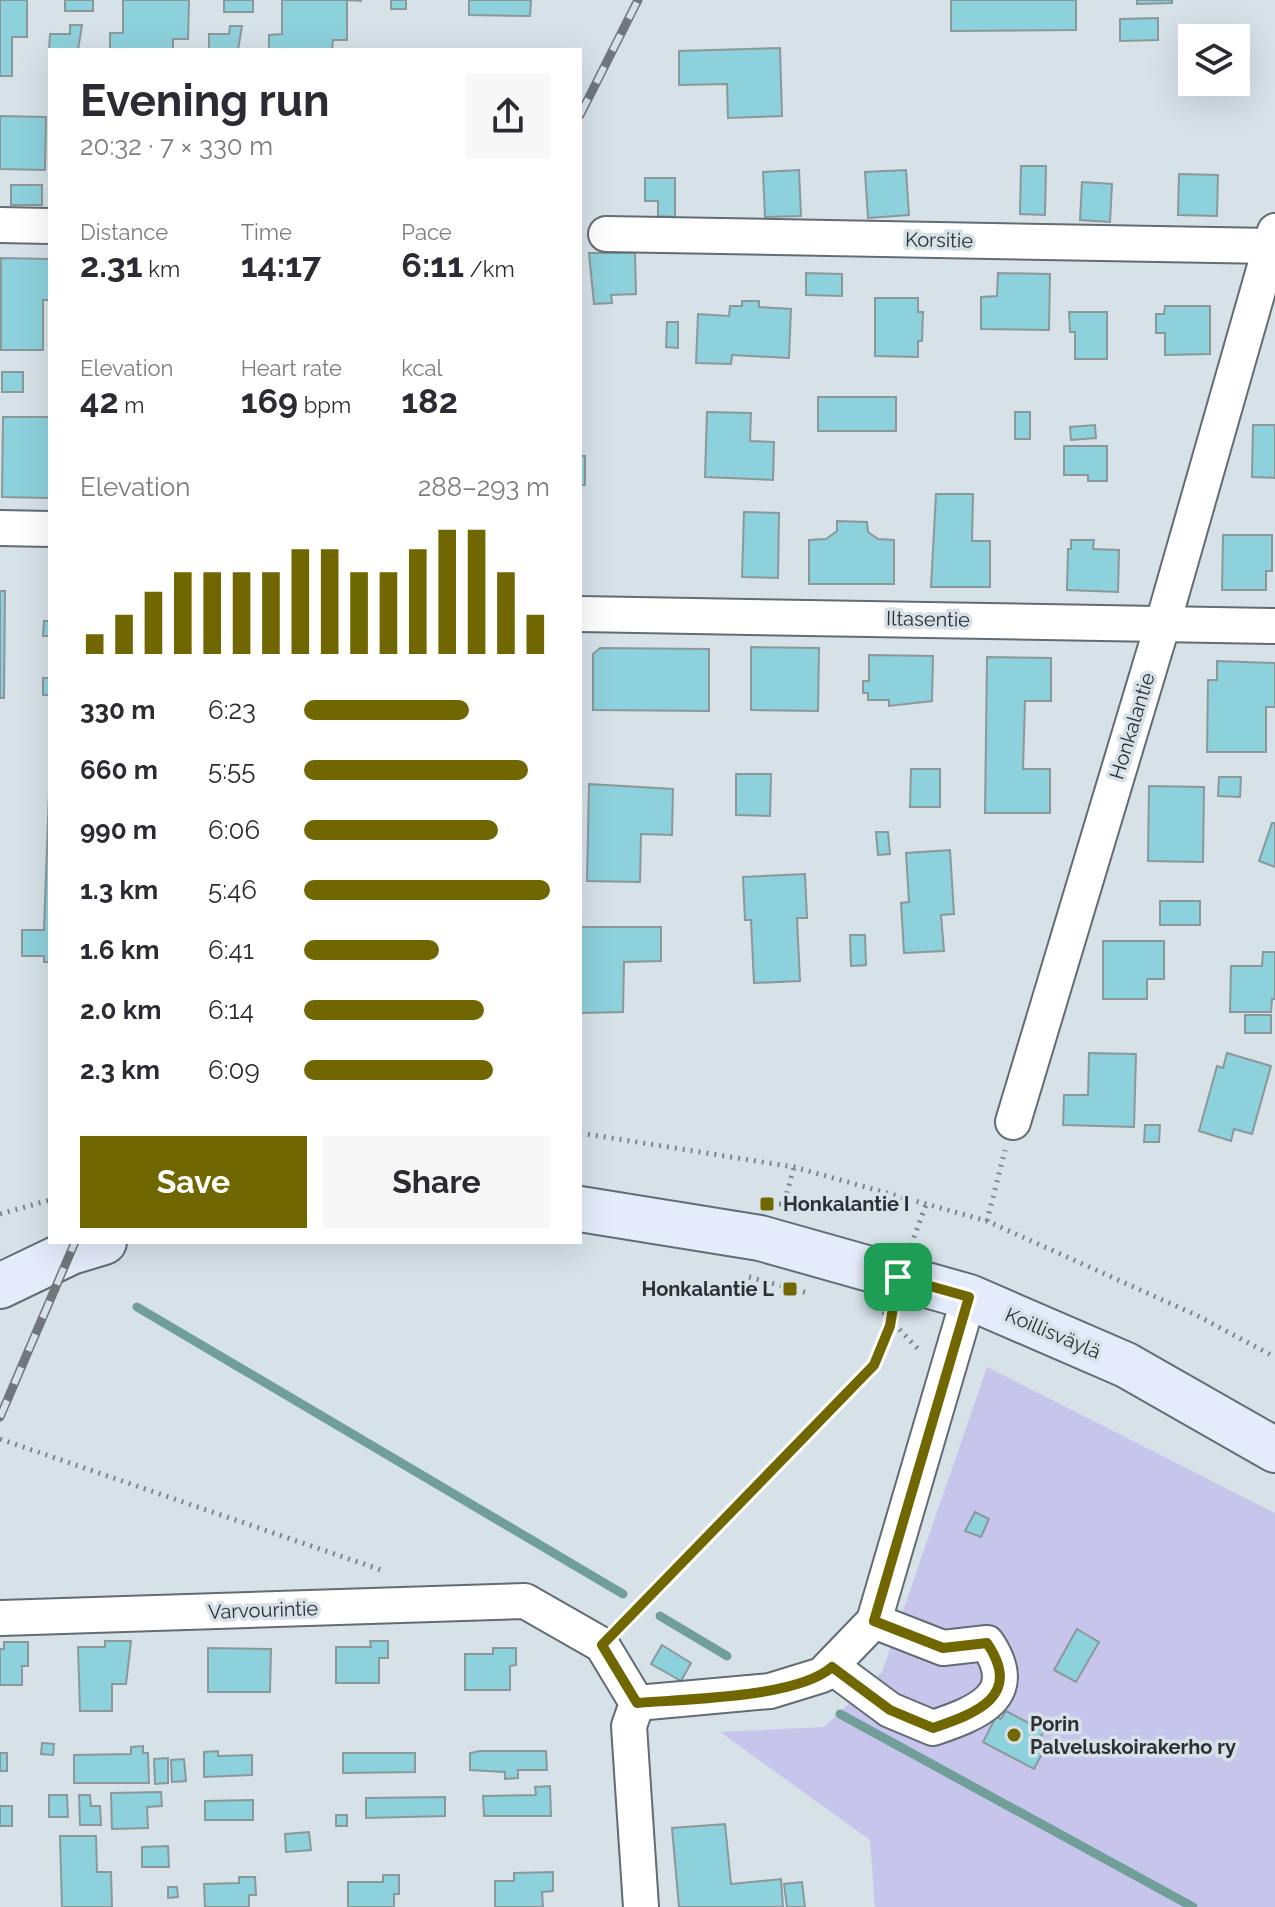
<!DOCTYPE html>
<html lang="en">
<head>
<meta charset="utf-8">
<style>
	:root { --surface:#fff; --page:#f7f7f7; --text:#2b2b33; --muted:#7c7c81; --accent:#706700 }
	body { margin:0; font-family:Raleway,sans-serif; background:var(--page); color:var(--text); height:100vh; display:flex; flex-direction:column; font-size:30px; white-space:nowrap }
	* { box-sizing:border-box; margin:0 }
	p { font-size:26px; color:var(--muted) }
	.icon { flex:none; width:44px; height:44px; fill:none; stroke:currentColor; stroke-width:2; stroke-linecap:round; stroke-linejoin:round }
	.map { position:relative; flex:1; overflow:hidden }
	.details { position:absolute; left:48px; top:48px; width:534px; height:1196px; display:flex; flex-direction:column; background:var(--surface); border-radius:0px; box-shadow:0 8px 32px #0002 }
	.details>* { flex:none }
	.buttons { position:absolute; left:1178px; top:24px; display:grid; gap:16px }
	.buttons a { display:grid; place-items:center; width:72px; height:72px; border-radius:0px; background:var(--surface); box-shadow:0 8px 32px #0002; font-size:40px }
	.pin { position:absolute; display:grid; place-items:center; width:68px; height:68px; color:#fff; margin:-34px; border-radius:16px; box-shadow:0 4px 12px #0006 }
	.round { display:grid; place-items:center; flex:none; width:84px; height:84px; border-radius:0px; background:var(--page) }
	.overview { display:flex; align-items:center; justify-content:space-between; height:136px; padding:0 32px }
	h1 { font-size:44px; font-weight:700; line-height:60px }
	.metrics { display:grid; grid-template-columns:repeat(3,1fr); gap:12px; height:136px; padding:8px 32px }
	.metrics div { display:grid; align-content:center }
	.metrics b { font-size:34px; font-weight:700 }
	.metrics small { font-size:22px; font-weight:400 }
	.metrics p { font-size:22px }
	.chart { height:224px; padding:16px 32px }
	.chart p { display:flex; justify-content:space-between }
	.chart svg { width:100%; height:144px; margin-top:8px; stroke:var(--accent); stroke-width:6 }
	.primary-button { display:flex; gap:16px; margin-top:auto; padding:16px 32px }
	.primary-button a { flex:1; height:92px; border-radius:0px; background:var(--accent); color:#fff; font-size:32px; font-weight:700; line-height:92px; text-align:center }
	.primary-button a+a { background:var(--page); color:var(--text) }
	ul { padding:0 32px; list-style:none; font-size:26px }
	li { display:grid; grid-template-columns:128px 96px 1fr; align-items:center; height:60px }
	li i { height:20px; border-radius:10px; background:var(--accent) }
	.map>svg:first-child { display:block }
</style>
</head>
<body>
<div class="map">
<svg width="1275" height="1907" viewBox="0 0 1275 1907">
	<rect width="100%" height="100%" fill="#d6e1e8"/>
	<!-- green -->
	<polygon fill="#c7c5ec" points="987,1367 1275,1513 1275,1907 875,1907 870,1840 720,1732 824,1727 882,1672"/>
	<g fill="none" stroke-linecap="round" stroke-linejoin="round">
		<!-- stream -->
		<g stroke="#6f9f98" stroke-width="9">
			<polyline points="137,1307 623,1594"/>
			<polyline points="660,1616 727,1656"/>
			<polyline points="840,1714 1193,1907"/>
		</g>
	</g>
	<!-- building -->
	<g fill="#8dd1dc" stroke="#8b989a" stroke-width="2">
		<polygon points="0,0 27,0 27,37 12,37 12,76 0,76"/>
		<rect x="65" y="0" width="28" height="11"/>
		<polygon points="123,0 189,0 188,39 173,39 173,50 110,50 110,33 123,33"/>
		<rect x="224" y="0" width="29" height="12"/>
		<polygon points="282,0 361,0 361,1 347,0 347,40 333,40 332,50 269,50 269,35 282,34"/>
		<rect x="391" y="0" width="15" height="9"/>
		<polygon points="469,0 531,0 530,16 469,15"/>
		<polygon points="951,0 1076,0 1076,30 951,31"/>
		<polygon points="1137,0 1172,0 1172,3 1137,4"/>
		<polygon points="1158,18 1158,40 1120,41 1120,19"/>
		<polygon points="70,25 82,25 78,50 49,51 50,34 70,34"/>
		<polygon points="230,26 242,26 238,50 209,50 209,34 229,34"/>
		<polygon points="780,48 782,116 728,118 727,84 679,85 679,51"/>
		<polygon points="0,116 46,117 45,170 0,169"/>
		<polygon points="1021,166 1046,166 1045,215 1020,214"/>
		<polygon points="799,170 801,216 765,217 763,172"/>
		<polygon points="906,170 909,215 868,218 865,172"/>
		<polygon points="1179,174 1218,175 1217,216 1178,215"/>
		<polygon points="645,178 675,178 675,217 658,216 658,201 645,201"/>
		<polygon points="1082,182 1112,184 1110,222 1080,220"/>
		<rect x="11" y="185" width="31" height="20"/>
		<polygon points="589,253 635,253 636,294 611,295 612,303 594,304"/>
		<polygon points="1,258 50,259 50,300 43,300 43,350 1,350"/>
		<polygon points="806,273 842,274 842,296 806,295"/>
		<polygon points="998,273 1050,274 1049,330 981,329 981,297 997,296"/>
		<polygon points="875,298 918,298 918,312 923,312 922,341 918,341 918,357 875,356"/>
		<polygon points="742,301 759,301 759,307 791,309 789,358 732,355 731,364 696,363 698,314 729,316 730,306 742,306"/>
		<polygon points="1165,306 1210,306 1210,354 1165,355 1165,333 1156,333 1156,314 1164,314"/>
		<polygon points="1069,312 1107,312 1107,359 1075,359 1075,332 1070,332"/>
		<polygon points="667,322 678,322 678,348 666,347"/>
		<rect x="2" y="372" width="21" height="20"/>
		<rect x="818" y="397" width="78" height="34"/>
		<polygon points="707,412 751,413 750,441 774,442 773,480 705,477"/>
		<rect x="1015" y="412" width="15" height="27"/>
		<polygon points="3,417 49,417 49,498 2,497"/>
		<polygon points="1095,425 1096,438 1071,440 1070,427"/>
		<polygon points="1253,425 1275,425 1275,478 1252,477"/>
		<polygon points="1064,446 1107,446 1107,481 1088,481 1088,475 1064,475"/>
		<rect x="580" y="456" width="5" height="29"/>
		<polygon points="936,494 973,494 972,541 990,541 990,587 931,587"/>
		<polygon points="744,512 779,513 778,578 742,577"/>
		<polygon points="837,521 867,522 868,532 878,539 894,540 894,584 809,584 809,540 826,539 837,531"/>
		<polygon points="1223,535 1272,535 1272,571 1266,571 1266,590 1222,590"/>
		<polygon points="1071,540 1094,540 1093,549 1119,550 1118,592 1067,590 1068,549 1071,549"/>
		<polygon points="0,591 5,591 4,698 0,698"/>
		<polygon points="44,621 50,621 50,636 43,636"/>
		<polygon points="751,647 819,648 818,711 751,710"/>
		<polygon points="600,648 709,649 709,711 593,710 593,654"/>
		<polygon points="869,655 933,656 932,701 889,706 889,700 868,700 868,693 863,693 863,681 869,681"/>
		<polygon points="987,657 1051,658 1051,701 1025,701 1023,769 1050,769 1050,813 985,813"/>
		<polygon points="1217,661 1275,663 1275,707 1266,707 1266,752 1207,752 1208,680 1217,680"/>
		<rect x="43" y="678" width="7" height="17"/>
		<polygon points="911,769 940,769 940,807 910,807"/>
		<polygon points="736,774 771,774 770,816 736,815"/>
		<polygon points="1219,777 1241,777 1240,797 1218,796"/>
		<polygon points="589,784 673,789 672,835 641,834 640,882 587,881"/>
		<polygon points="1149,786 1204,787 1203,862 1148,861"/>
		<polygon points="49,793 50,793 50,962 44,962 44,956 22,956 22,930 44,930"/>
		<polygon points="1272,823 1275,823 1275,867 1259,861"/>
		<polygon points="876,832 888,832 890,854 878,855"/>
		<polygon points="950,850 954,914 941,915 944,951 904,953 901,903 909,902 906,853"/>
		<polygon points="805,874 807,918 797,918 800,981 754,983 751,920 745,920 743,877"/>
		<rect x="1160" y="901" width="40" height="24"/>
		<polygon points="580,927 661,927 661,961 624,962 623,1012 580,1013"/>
		<polygon points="850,935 865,935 866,965 851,966"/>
		<polygon points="1103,941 1164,941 1164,979 1147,979 1147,999 1103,999"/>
		<polygon points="1263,952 1275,952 1275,999 1272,999 1271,1012 1230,1012 1231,966 1262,966"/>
		<rect x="1245" y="1015" width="26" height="18"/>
		<polygon points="1089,1053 1136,1054 1134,1127 1063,1125 1064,1095 1088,1095"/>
		<polygon points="1227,1053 1271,1066 1252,1134 1234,1129 1231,1141 1199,1131 1217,1066 1223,1068"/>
		<polygon points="1145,1125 1160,1125 1159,1142 1144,1142"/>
		<polygon points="975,1512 989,1519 981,1537 965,1531"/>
		<polygon points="1077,1629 1099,1642 1076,1682 1054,1670"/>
		<polygon points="105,1641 131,1641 126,1684 112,1684 112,1711 80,1711 78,1647 105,1647"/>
		<polygon points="370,1641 388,1641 388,1658 379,1658 379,1683 336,1683 336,1647 371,1647"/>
		<polygon points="4,1642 28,1642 28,1666 22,1666 22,1685 0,1685 0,1649 4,1649"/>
		<polygon points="662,1645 691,1663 681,1681 651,1664"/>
		<polygon points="208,1648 271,1649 270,1692 208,1692"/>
		<polygon points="493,1648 516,1648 516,1665 510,1666 510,1690 465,1690 465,1654 493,1654"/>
		<polygon points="1006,1711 1044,1731 1039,1740 1047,1744 1034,1769 983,1742 996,1717 1001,1719"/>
		<polygon points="42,1743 54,1744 53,1755 41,1754"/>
		<polygon points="143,1746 143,1753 148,1753 149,1783 74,1783 74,1755 131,1754 131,1747"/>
		<polygon points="218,1751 218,1756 252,1755 252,1775 204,1777 204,1752"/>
		<polygon points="480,1751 546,1751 547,1770 518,1770 518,1778 505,1779 505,1772 470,1770 470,1753"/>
		<rect x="0" y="1753" width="7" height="18"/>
		<polygon points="343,1753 415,1753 415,1772 343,1773"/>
		<polygon points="168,1758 168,1783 155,1784 154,1759"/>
		<polygon points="184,1759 186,1781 172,1782 171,1760"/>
		<polygon points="550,1786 551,1816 484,1816 483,1796 536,1795 535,1787"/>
		<polygon points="161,1792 162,1806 147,1807 148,1828 112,1829 111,1793"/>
		<polygon points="49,1795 67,1795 68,1817 49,1817"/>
		<polygon points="79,1795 90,1795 91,1806 100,1806 101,1825 80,1825"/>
		<polygon points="445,1797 445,1816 366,1818 366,1798"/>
		<polygon points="253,1800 253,1820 205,1820 205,1801"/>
		<rect x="0" y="1806" width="12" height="20"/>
		<rect x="336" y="1815" width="11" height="11"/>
		<polygon points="725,1824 731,1884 781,1879 783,1907 679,1907 672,1828"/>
		<polygon points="309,1832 311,1850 286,1852 285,1834"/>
		<polygon points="60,1836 96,1836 97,1872 111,1872 112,1907 62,1907"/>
		<polygon points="168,1846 169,1867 142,1867 142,1847"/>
		<polygon points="553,1872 553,1891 542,1892 543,1907 495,1907 495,1881 514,1881 514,1873"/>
		<polygon points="383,1875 399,1875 399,1894 394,1894 394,1907 348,1907 348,1882 383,1882"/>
		<polygon points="239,1877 255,1877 256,1895 249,1895 249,1907 205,1907 204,1884 239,1883"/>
		<polygon points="802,1882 805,1907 787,1907 784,1884"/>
		<polygon points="168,1887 177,1887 178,1897 168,1898"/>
	</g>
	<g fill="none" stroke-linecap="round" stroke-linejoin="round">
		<!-- street casing -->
		<g stroke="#626c72" stroke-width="38">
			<g id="street">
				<polyline points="0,225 50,226"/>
				<polyline points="606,234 1271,246"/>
				<polyline points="0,528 50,529"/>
				<polyline points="580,614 1275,626"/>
				<polyline points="1013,1122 1163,623 1275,231"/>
				<polyline points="1,1618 525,1601 602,1645 637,1703 629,1726 641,1907"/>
				<path d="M832,1667L890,1710L933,1728C977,1713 1023,1696 987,1643L943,1648L874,1621"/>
				<polyline points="637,1703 770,1691 822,1675 874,1621 969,1297"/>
			</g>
		</g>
		<!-- secondary casing -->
		<g stroke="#626c72" stroke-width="48">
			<g id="secondary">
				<polyline points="580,1209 760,1238 969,1297 1126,1365 1275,1450"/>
				<polyline points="0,1286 71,1252 104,1242"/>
			</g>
		</g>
		<!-- path -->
		<g stroke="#7d858a" stroke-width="5" stroke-dasharray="2 6" stroke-linecap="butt">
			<polyline points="580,1133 794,1167 987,1221 1196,1315 1275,1357"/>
			<polyline points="779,1204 784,1204 794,1167"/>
			<polyline points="0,1214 50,1200"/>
			<polyline points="987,1221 1005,1150"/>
			<polyline points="911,1245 927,1202"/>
			<polyline points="749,1277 808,1293"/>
			<polyline points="883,1312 920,1351"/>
			<polyline points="0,1439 384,1571"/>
			<polyline points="623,1624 874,1365 893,1312"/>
		</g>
		<!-- street -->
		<use href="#street" stroke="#fff" stroke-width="34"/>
		<!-- secondary -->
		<use href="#secondary" stroke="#e4ecfb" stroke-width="44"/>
		<!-- rail casing -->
		<g stroke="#70767b" stroke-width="9">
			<g id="rail">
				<polyline points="580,115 638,0"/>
				<polyline points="0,1417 75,1242"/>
			</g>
		</g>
		<!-- rail -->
		<use href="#rail" stroke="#d6e1e8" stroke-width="6" stroke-dasharray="18" stroke-linecap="butt"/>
	</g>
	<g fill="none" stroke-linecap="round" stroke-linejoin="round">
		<!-- route casing -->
		<g stroke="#fff" stroke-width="16">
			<path id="route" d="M898,1277L969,1297L874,1621L943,1648L987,1643C1023,1696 977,1713 933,1728L890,1710L832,1667C797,1698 685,1699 637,1703L602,1645L874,1365L890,1326Z"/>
		</g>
		<!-- route -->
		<use href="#route" stroke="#706700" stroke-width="10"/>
	</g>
	<!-- markers -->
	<g fill="#706700" stroke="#d6e1e8" stroke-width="3">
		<rect x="759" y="1196" width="16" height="16" rx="4"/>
		<rect x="782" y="1281" width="16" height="16" rx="4"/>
		<circle cx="1014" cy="1735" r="8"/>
	</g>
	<g text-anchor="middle" stroke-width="7" stroke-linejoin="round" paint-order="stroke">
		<!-- street labels -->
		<g font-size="20" fill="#2c3033" stroke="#d6e1e8">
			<text transform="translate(939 240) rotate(1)" y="7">Korsitie</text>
			<text transform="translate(928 619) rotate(1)" y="7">Iltasentie</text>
			<text transform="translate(1132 726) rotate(-73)" y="7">Honkalantie</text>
			<text transform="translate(1053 1333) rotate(23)" y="7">Koillisväylä</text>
			<text transform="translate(263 1610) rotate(-2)" y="7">Varvourintie</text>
		</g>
		<!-- poi labels -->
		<g font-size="20" font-weight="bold" fill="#2c3033" stroke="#d6e1e8" text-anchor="start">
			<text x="783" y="1211">Honkalantie I</text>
			<text x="774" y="1296" text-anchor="end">Honkalantie L</text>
			<text x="1030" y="1731">Porin<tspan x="1030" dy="23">Palveluskoirakerho ry</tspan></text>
		</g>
	</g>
</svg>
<div class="buttons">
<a><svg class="icon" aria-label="layers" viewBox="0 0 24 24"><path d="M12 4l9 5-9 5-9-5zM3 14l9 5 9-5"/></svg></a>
</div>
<div class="pin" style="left:898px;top:1277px;background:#1e9e55"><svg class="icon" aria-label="arrive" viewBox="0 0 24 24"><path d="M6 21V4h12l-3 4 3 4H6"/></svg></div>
<section class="details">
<div class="overview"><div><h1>Evening run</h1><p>20:32 · 7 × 330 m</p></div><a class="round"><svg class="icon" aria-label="share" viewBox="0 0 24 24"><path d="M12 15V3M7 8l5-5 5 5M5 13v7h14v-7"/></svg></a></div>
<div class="metrics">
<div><p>Distance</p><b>2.31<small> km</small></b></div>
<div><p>Time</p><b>14:17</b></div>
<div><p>Pace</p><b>6:11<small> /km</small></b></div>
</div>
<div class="metrics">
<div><p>Elevation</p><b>42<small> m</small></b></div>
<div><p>Heart rate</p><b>169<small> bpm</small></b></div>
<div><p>kcal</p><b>182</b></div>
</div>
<div class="chart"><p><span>Elevation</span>288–293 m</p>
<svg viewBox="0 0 160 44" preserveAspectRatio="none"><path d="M5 44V38M15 44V32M25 44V25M35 44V19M45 44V19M55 44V19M65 44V19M75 44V12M85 44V12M95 44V19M105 44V19M115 44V12M125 44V6M135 44V6M145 44V19M155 44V32"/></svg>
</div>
<ul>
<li><b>330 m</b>6:23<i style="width:67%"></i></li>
<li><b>660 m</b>5:55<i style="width:91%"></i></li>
<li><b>990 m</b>6:06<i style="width:79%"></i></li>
<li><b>1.3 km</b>5:46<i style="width:100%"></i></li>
<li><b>1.6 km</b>6:41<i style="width:55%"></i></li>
<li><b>2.0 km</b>6:14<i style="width:73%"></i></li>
<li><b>2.3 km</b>6:09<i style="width:77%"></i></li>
</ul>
<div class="primary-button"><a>Save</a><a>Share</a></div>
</section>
</div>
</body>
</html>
